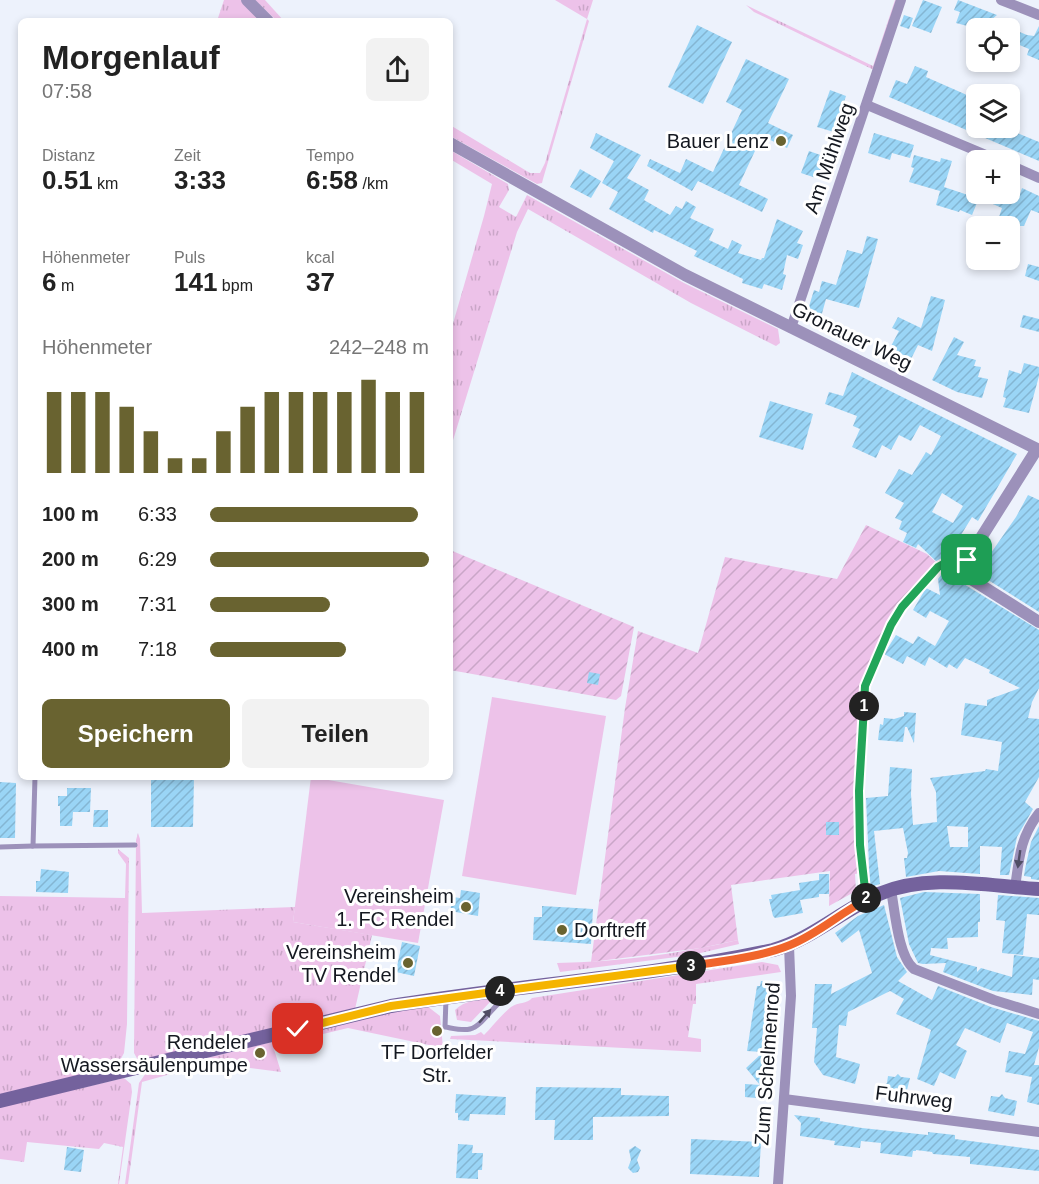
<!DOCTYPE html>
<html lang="de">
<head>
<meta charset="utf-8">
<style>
	:root { --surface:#fff; --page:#f2f2f2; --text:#222; --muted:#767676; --accent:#696330 }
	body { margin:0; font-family:Arial,sans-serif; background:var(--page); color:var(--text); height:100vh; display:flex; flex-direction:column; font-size:22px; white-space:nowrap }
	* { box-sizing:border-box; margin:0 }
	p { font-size:20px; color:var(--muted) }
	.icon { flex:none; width:33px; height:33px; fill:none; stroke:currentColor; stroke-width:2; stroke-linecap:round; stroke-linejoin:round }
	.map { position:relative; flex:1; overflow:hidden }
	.details { position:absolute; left:18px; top:18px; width:435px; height:762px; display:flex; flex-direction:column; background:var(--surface); border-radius:9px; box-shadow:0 3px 9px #0003 }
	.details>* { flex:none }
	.tools { position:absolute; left:966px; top:18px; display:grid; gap:12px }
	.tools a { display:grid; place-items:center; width:54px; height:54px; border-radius:9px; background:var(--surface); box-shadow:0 3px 9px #0003; font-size:30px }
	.pin { position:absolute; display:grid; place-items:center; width:51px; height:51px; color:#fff; margin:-26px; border-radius:12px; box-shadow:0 3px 9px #0006 }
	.km { position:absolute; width:30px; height:30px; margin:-15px; border-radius:50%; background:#222; color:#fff; font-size:16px; line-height:30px; text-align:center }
	.round { display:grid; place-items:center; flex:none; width:63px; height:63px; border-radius:9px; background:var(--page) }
	.summary { display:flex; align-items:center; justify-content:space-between; height:102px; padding:0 24px }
	h1 { font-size:33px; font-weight:700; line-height:45px }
	.metrics { display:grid; grid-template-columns:repeat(3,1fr); gap:9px; height:102px; padding:6px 24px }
	.metrics div { display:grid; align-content:center }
	.metrics b { font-size:26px; font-weight:700 }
	.metrics small { font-size:16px; font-weight:400 }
	.metrics p { font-size:16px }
	.chart { height:168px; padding:12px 24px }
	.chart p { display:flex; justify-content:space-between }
	.chart svg { width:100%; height:108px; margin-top:6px; stroke:var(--accent); stroke-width:6 }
	.button { display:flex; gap:12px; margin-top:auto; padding:12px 24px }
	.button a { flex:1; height:69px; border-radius:9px; background:var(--accent); color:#fff; font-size:24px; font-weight:700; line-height:69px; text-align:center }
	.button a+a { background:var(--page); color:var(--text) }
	ul { padding:0 24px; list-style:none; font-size:20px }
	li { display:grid; grid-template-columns:96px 72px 1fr; align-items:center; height:45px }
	li i { height:15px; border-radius:8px; background:var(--accent) }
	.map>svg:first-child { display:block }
</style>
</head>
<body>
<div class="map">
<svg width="1039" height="1184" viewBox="0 0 1039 1184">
	<defs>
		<pattern id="grass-tufts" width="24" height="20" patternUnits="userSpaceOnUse" patternTransform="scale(1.5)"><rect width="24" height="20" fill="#edc2e9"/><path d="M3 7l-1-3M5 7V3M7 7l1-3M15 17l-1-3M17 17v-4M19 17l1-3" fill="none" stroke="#caa6c8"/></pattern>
		<pattern id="garden-furrows" width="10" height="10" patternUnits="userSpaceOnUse" patternTransform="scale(1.5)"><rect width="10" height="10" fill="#edc2e9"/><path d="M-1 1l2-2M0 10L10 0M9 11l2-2" fill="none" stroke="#caa6c8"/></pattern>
		<pattern id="building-hatch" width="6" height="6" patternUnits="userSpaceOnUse" patternTransform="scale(1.5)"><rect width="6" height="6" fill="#9ad5f6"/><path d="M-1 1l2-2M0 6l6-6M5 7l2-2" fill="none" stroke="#84b6d3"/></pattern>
	</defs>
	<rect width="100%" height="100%" fill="#edf2fc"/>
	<!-- grass -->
	<g fill="url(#grass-tufts)">
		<polygon points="224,0 241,0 261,21 217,21"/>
		<polygon points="255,0 265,0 284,21 277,21"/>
		<polygon points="555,0 593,0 587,19 589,21 543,179 542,183 537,184 450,136 450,125 530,173 540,173 545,163 587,19"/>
		<polygon points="895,0 897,0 874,70 754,12 746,5 873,66"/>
		<polygon points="450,150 508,184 509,190 499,207 516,217 527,195 684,283 778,329 780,343 776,346 691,303 528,209 517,232 450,450 450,334 484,216 492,184 450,159"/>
		<polygon points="138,833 140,839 142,913 295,907 293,922 372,935 355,1009 139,1062 134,1053 136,840"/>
		<polygon points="118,849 129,858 127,1024 124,1053 116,1068 0,1095 0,896 125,898 126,864 118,853"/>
		<path d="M738,940L739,944L692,955L560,972L557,963C617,962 679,954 738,940Z"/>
		<path d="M762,962L778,965L781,972L696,984V1004H693L688,1037L701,1039V1052L450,1039L451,1036L475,1035L481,1032L484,1035C493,1026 501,1015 511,1007C518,1002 527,1004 532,998Z"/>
		<path d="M490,999L491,1001L471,1022L457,1020L455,1010C465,1000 477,1000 490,999Z"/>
		<polygon points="427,1006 440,1016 443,1048 348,1028 273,1046 281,1072 210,1063 142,1082 128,1184 125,1184 139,1083 146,1073 393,1012"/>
		<polygon points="124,1078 131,1084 132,1092 119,1184 118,1184 123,1147 104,1143 99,1149 27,1142 24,1162 0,1159 0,1107"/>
	</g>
	<!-- park -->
	<g fill="#edc2e9">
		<polygon points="492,697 606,716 576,895 462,876"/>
		<polygon points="311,777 444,800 418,943 293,922"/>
	</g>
	<!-- garden -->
	<g fill="url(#garden-furrows)">
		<polygon points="866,525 927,554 938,564 902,601 890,619 864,681 855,791 860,873 855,874 856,891 829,906 830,871 731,885 738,940 701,948 591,962 625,708 638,631 698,653 725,557 837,579"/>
		<polygon points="450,550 634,627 621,696 616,700 450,670"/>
	</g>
	<!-- building -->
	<g fill="url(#building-hatch)" fill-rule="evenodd">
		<polygon points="923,0 942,7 931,33 912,26"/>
		<polygon points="958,0 997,15 991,20 1027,35 1034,36 1039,26 1039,60 1027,55 1029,49 1010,41 1010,28 975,28 956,23 960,12 954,10"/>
		<polygon points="904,15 913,18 909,29 900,26"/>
		<polygon points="697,25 732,42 703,104 668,87"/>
		<polygon points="746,59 789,79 768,123 793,135 787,148 762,136 739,185 768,199 762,212 698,181 692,191 647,166 650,159 680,173 686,159 713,172 742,110 726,102"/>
		<polygon points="915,66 928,71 926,77 976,99 976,128 1005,128 1039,142 1039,161 889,97 896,80 907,84"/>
		<polygon points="830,90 846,96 834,132 817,127"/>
		<polygon points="596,133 641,155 627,178 649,190 644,200 670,215 676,206 682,209 686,201 696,207 690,218 714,229 709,240 728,249 732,240 742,245 738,253 761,260 762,258 764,258 777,219 803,231 797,243 803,245 798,259 787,255 783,274 786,275 782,290 764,284 762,289 742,283 743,279 694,256 697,251 654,230 653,233 609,209 618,192 602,183 614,161 590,148"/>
		<polygon points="874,133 914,145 910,158 892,153 890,160 868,153"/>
		<polygon points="809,151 826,157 819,179 801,173"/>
		<polygon points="914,155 940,162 941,158 952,161 944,187 965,194 1020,194 1022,188 1039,196 1039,213 1031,210 1024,226 996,226 1002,208 979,198 972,215 960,210 959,212 936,205 940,191 909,182 914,168 911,167"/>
		<polygon points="580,169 601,181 591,198 570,187"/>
		<polygon points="867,236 878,239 859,308 826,299 821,317 807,313 814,290 819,292 822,281 836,285 847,250 862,254"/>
		<polygon points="1028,264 1039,267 1039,281 1025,276"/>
		<polygon points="931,296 945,300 932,351 918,345 911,359 890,348 899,331 892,328 898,317 921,328"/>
		<polygon points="1023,315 1039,319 1039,332 1020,327"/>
		<polygon points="954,337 964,342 957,355 976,360 974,366 981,367 978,377 988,379 982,398 957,392 932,380"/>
		<polygon points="1024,363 1039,367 1039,376 1029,413 1003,407 1006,398 1003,397 1004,392 1009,370 1021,374"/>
		<path d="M852,372L1017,454L978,521L972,517L961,535L970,540L961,547L956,544L938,563L918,544L916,548L903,542L907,533L899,529L902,521L895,518L904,503L885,493L899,469L912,475L926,452L931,455L941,436L920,425L911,441L899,435L891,450L882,445L876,458L852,447L860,429L853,426L857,416L825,404L829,392L843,396ZM942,493L963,506L953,523L932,512Z"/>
		<polygon points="770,401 813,414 803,450 759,437"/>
		<polygon points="1028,495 1039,500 1039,612 977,573 1016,517"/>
		<path d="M945,570L947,576L955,574V577L967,586L1039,630V688L1032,702L1028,718L1039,719V777L1025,802L1033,809L1017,837L1009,875H1000L1002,847L980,846V874L939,871L906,877L904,858H907L908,853L903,828L874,831L880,884L870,887L866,798L888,796L890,767L912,769L911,794L913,825L937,822L936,792L930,778L985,771L986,769L998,771L1002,742L961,735L965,703L987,706V700L1020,688L989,673L990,670L965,658L957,669L949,664L947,668L929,657L925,666L907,656L903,664L884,654L896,635L913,644L918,636L935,646L949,621L930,611L926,618L913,610L926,588L940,595L938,579ZM947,826L968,827V847H950Z"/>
		<polygon points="589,672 600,674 598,685 587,683"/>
		<polygon points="904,712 916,713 914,743 907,727 905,727 903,742 878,740 880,724 883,725 884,718 894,719 904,716"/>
		<polygon points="151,777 194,777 193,827 151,827"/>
		<polygon points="0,782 16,783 15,838 0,838"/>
		<polygon points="67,788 91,788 90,812 73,812 72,826 60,826 60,806 58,806 58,796 67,796"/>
		<polygon points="94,810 108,810 108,827 93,827"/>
		<rect x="826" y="822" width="13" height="13"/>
		<polygon points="1039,826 1039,880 1031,879 1031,877 1024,876 1025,869 1031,842"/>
		<polygon points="41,869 69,872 68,893 36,892 36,881 40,881"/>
		<polygon points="819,874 829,874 829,894 819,894 819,897 800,900 803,913 775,918 773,916 769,899 772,899 771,895 800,890 799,883 819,880"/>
		<polygon points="461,890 480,893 478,916 450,911 453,897 460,898"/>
		<polygon points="924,892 980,894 980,922 978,922 978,937 947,938 948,949 931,948 930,955 977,967 977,972 981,968 1012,977 1014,955 1039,958 1039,980 1033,979 1032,995 993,991 943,972 946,963 923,964 918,963 909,944 900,898"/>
		<polygon points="998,895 1039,898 1039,915 1027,914 1023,955 1002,953 1005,921 996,920"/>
		<polygon points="884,905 897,957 907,972 898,981 932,1000 938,986 991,1007 1039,1021 1039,1047 1034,1065 1039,1065 1039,1105 1027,1102 1032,1077 1005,1072 1009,1051 1025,1054 1033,1032 1007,1023 1000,1043 965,1028 956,1045 967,1051 955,1079 940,1072 934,1086 917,1079 931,1030 896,1014 904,999 890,991 848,1012 846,1026 839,1025 836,1057 860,1064 855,1084 823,1075 814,1062 817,1028 812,1028 815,984 832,984 831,994 872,973 859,930 842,943 835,933 858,916"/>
		<polygon points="542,906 593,909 591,944 533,940 534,917 542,917"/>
		<polygon points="402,942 420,946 414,976 396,972"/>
		<polygon points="761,981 775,982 772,1031 763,1030 762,1052 747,1051 757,986 760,986"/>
		<polygon points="761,1054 770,1054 767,1099 745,1097 745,1084 760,1085 746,1068"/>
		<polygon points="898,1074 901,1077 910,1078 905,1098 900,1097 895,1101 891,1096 886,1095 887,1088 884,1085 887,1083 888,1076 895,1077"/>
		<polygon points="536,1087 621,1088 621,1095 669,1096 669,1116 593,1117 593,1140 554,1140 555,1120 535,1120"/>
		<polygon points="456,1094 506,1097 505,1115 470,1114 469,1121 458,1120 458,1113 455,1113"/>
		<polygon points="1002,1094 1005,1098 1017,1101 1014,1116 988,1111 991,1096 999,1097"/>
		<polygon points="794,1115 820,1118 820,1121 862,1128 928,1135 928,1132 955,1135 955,1139 1039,1150 1039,1171 970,1164 970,1157 933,1154 932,1152 916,1150 916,1151 913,1151 912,1157 880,1153 881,1143 861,1141 860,1148 834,1145 835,1141 800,1136 801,1123"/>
		<polygon points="691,1139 761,1142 759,1177 690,1174"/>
		<polygon points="458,1144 473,1145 472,1153 483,1153 482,1170 478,1170 478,1179 456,1178"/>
		<polygon points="635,1146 641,1150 637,1160 640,1168 638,1172 633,1173 628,1168 631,1160 629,1150"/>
		<polygon points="67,1147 84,1150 81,1172 64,1170"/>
	</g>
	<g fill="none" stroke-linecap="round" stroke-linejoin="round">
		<!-- service -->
		<g stroke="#9c91ba" stroke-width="5">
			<polyline points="35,777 33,846 135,845"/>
			<polyline points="0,847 33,846"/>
			<path d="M866,899C860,840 859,788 863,729C863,715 862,697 866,684C876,650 894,614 919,588C934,572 944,559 967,560"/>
			<path d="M446,999L445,1027C452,1028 462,1031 470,1029C483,1026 495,1002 510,994"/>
		</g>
		<!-- minor -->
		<g stroke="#9c91ba" stroke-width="10">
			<polyline points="1001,0 1039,15"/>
			<polyline points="867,105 998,160"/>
			<polyline points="1010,165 1039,178"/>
			<polyline points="791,328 901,0"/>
			<path d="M1015,888C1019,859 1020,837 1039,813"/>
			<path d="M891,890C895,911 898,956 914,969L994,1000L1039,1014"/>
			<polyline points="784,1099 1039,1132"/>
			<polyline points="778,1184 791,996 789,946"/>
		</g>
		<!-- tertiary -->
		<g stroke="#9c91ba" stroke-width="12">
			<polyline points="247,0 268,21"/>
			<polyline points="450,143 685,275 1037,449 967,560 967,571 971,579 1039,622"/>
		</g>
		<!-- secondary -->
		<path stroke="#74629d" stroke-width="14" d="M0,1101L391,1006C518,985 647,977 773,950C812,939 841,911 879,894C928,873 987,886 1039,889"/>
	</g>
	<!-- one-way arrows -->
	<defs><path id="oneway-solid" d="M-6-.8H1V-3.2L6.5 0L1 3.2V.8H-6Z" transform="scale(1.5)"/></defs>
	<g fill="#514e65">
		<use href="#oneway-solid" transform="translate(1019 859) rotate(98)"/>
		<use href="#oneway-solid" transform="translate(485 1016) rotate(-49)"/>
	</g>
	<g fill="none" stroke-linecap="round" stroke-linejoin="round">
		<!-- split-1 casing -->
		<g stroke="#fff" stroke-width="12">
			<polyline id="split-1" points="864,706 865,686 891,625 902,607 938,567 947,562 967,560"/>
		</g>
		<!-- split-2 casing -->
		<g stroke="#fff" stroke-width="12">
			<polyline id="split-2" points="864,706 859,791 860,845 866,898"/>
		</g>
		<!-- split-3 casing -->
		<g stroke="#fff" stroke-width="12">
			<path id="split-3" d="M691,966C722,961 761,957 790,945C818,934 840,913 866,900V898"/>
		</g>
		<!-- split-4 casing -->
		<g stroke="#fff" stroke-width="12">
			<polyline id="split-4" points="500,991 691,966"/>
		</g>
		<!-- split-5 casing -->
		<g stroke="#fff" stroke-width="12">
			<polyline id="split-5" points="298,1029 391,1006 500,991"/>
		</g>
		<!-- split-1 -->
		<use href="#split-1" stroke="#22a559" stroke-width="8"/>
		<!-- split-2 -->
		<use href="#split-2" stroke="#22a559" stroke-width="8"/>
		<!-- split-3 -->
		<use href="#split-3" stroke="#f0652b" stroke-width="8"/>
		<!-- split-4 -->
		<use href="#split-4" stroke="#f5b400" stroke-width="8"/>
		<!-- split-5 -->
		<use href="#split-5" stroke="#f5b400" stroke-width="8"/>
	</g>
	<!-- markers -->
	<g fill="#696330" stroke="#fff" stroke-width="2">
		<circle cx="781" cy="141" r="6"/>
		<circle cx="466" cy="907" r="6"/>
		<circle cx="562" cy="930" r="6"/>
		<circle cx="408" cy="963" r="6"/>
		<circle cx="437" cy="1031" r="6"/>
		<circle cx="260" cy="1053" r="6"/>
	</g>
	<g text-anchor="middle" stroke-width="6" stroke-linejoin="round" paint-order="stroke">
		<!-- poi labels -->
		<g font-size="20" fill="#141820" stroke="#fff" text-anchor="end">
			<text x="769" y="148">Bauer Lenz</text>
			<text x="454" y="903">Vereinsheim<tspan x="454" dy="23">1. FC Rendel</tspan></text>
			<text x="574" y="937" text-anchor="start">Dorftreff</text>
			<text x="396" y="959">Vereinsheim<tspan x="396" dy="23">TV Rendel</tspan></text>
			<text x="248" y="1049">Rendeler<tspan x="248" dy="23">Wassersäulenpumpe</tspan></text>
			<text x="437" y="1059" text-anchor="middle">TF Dorfelder<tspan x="437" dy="23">Str.</tspan></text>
		</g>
		<!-- street labels -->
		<g font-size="20" fill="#141820" stroke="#fff">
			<text transform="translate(829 158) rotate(-71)" y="7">Am Mühlweg</text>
			<text transform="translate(852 336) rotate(26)" y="7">Gronauer Weg</text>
			<text transform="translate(767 1064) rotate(-86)" y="7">Zum Schelmenrod</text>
			<text transform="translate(914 1097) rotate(7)" y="7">Fuhrweg</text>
		</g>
	</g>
</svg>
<div class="tools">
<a><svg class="icon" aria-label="locate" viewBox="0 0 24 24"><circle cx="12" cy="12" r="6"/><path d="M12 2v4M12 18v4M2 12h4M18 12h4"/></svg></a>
<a><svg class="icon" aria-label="layers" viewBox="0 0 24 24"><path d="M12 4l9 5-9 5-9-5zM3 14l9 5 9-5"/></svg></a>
<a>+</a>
<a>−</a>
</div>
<div class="pin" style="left:967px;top:560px;background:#1e9e55"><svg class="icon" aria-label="arrive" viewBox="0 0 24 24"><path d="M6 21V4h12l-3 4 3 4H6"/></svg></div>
<div class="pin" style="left:298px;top:1029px;background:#d93025"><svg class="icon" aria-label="check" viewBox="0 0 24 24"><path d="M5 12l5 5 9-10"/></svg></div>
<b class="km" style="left:864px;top:706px">1</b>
<b class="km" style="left:866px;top:898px">2</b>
<b class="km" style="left:691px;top:966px">3</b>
<b class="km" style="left:500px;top:991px">4</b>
<section class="details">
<div class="summary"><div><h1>Morgenlauf</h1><p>07:58</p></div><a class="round"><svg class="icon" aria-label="share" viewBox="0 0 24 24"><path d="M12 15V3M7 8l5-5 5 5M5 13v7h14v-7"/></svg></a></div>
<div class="metrics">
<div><p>Distanz</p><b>0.51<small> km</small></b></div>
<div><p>Zeit</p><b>3:33</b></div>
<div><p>Tempo</p><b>6:58<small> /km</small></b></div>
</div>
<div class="metrics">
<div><p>Höhenmeter</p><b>6<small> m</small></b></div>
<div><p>Puls</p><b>141<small> bpm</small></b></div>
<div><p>kcal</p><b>37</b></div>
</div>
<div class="chart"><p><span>Höhenmeter</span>242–248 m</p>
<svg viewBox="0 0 160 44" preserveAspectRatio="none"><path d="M5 44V11M15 44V11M25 44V11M35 44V17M45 44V27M55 44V38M65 44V38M75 44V27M85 44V17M95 44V11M105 44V11M115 44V11M125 44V11M135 44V6M145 44V11M155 44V11"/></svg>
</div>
<ul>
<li><b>100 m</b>6:33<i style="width:95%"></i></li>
<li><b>200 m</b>6:29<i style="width:100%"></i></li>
<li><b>300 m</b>7:31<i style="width:55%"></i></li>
<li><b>400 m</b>7:18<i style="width:62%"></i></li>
</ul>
<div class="button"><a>Speichern</a><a>Teilen</a></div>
</section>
</div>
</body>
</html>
